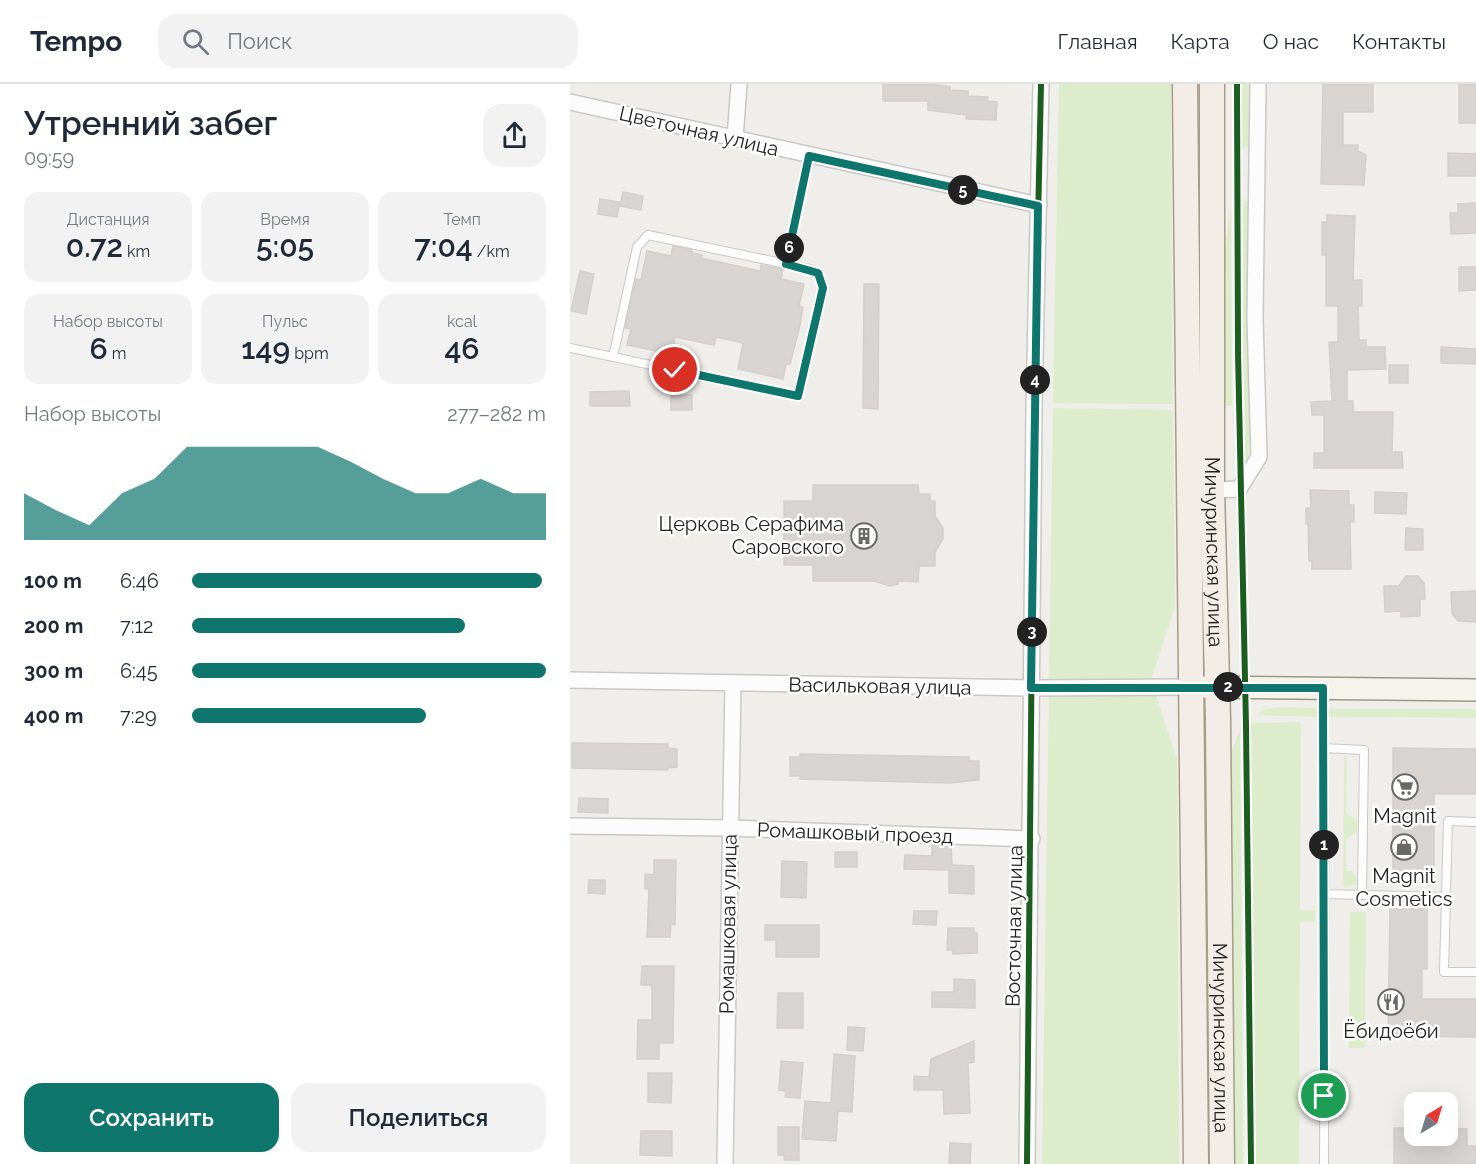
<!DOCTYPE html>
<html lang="ru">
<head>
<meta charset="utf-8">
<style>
	:root { --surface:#fff; --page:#f2f2f3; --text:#1f2937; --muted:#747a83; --line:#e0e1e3; --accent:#0f766e }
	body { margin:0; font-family:Raleway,sans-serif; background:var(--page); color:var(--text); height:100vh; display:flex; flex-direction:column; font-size:22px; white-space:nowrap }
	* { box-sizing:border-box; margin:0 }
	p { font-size:20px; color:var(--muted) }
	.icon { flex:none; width:33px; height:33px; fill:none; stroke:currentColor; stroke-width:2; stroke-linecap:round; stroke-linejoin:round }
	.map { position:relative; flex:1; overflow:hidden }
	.side { display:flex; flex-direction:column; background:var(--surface); width:570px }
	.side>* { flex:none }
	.needle { width:39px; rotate:38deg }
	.tools { position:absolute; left:834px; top:1008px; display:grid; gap:12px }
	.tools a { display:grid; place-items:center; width:54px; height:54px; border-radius:12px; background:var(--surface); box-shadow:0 6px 24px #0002; font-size:30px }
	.pin { position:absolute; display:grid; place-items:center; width:51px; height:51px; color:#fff; margin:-26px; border:3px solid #fff; border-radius:50%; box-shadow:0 2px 6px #0007 }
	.km { position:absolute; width:30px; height:30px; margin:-15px; border-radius:50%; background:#222; color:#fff; font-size:16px; line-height:30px; text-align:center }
	.round { display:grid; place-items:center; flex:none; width:63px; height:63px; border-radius:18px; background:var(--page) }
	.headline { display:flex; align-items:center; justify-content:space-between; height:102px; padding:0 24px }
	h1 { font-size:33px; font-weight:600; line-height:45px }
	.metrics { display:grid; grid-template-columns:repeat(3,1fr); gap:9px; height:102px; padding:6px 24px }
	.metrics div { display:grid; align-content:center; border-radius:15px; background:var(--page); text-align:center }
	.metrics b { font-size:30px; font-weight:600 }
	.metrics small { font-size:16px; font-weight:400 }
	.metrics p { font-size:16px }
	.chart { height:168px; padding:12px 24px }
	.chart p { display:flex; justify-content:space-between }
	.chart svg { width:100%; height:108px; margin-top:6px; fill:var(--accent); opacity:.7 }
	.button { display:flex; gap:12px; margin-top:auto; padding:12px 24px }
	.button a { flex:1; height:69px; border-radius:18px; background:var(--accent); color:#fff; font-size:24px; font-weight:600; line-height:69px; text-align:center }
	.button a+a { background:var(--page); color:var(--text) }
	ul { padding:0 24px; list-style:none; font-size:20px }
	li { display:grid; grid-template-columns:96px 72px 1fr; align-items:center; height:45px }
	li i { height:15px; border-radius:8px; background:var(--accent) }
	header { display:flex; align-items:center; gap:36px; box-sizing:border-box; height:84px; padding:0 30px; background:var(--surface); border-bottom:2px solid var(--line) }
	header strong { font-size:28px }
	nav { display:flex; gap:33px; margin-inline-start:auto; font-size:21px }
	.search { width:420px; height:54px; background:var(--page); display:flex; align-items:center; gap:15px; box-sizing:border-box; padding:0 21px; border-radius:18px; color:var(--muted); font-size:22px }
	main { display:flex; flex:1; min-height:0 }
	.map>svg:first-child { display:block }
</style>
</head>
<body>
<header>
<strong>Tempo</strong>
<div class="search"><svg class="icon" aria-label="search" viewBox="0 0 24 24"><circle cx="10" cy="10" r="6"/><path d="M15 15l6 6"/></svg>Поиск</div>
<nav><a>Главная</a><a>Карта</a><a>О нас</a><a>Контакты</a></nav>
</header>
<main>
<section class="side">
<div class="headline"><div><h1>Утренний забег</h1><p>09:59</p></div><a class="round"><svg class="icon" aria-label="share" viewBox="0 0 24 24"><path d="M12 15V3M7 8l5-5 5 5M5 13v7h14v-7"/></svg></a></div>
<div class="metrics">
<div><p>Дистанция</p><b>0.72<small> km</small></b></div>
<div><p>Время</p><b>5:05</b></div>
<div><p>Темп</p><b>7:04<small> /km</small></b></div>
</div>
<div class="metrics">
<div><p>Набор высоты</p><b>6<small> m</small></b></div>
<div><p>Пульс</p><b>149<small> bpm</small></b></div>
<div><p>kcal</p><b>46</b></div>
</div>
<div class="chart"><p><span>Набор высоты</span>277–282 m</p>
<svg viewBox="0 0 160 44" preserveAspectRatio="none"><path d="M0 44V25L10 32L20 38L30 25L40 19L50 6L60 6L70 6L80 6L90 6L100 12L110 19L120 25L130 25L140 19L150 25L160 25V44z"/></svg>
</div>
<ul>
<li><b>100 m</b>6:46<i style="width:99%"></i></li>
<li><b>200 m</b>7:12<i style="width:77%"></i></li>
<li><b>300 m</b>6:45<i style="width:100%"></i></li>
<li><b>400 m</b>7:29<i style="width:66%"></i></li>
</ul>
<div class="button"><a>Сохранить</a><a>Поделиться</a></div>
</section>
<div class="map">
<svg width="906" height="1080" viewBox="0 0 906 1080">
	<rect width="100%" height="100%" fill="#f0eeeb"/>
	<!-- grass -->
	<g fill="#ddeccb">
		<polygon points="489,0 601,0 603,320 483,319"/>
		<polygon points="669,0 679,0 678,63 669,63"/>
		<polygon points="669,117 679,117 681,330 678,381 672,385"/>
		<polygon points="661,122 662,322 655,322 654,171"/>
		<polygon points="483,324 603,326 605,523 581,596 607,675 609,1080 472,1080"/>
		<polygon points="708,623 749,624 750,633 687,631 696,625"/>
		<polygon points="758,625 906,625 906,634 758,633"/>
		<polygon points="731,638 730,826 745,826 745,838 730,838 729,1080 681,1080 676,641 679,639"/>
		<polygon points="669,648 670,648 673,1080 664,1080 660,671"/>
		<polygon points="634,656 636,657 642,1080 634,1080"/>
		<polygon points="774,672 777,672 776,729 787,736 787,748 776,755 776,787 782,787 788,795 786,801 773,803"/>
		<polygon points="780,828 796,828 795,964 779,964"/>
	</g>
	<!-- building -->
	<g fill="#d7d4d2" stroke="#d3d0cc" stroke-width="1.5">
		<polygon points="313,0 361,0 380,3 380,6 398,7 398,12 418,13 417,17 427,18 426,36 396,35 396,31 358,26 358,17 313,17"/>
		<polygon points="753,0 803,0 803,28 773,28 773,61 788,61 788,67 796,71 794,101 751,100"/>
		<rect x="889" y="0" width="17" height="39"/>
		<polygon points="878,69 906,70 906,92 878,92"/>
		<polygon points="53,108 73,112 71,126 50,122"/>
		<polygon points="30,115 50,118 47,133 28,130"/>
		<polygon points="906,119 906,149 881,150 880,129 888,129 888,120"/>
		<polygon points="757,131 785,132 783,196 792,196 792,222 788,222 789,256 796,256 796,263 815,263 816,285 777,286 777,317 783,317 783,328 823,328 822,368 832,368 833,384 744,384 744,369 754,369 754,331 742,331 741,318 762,317 759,258 768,258 768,222 756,222 756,171 752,171 752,138 757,138"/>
		<polygon points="103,162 122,166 122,169 132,171 131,174 190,187 191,181 213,185 211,195 234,200 229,222 233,223 230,241 220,280 216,280 213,295 168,285 173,259 146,253 144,261 105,253 102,270 57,261 61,245 55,244 66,195 71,196 77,167 101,172"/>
		<polygon points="889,183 906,183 906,206 889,207"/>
		<polygon points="10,187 24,190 16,230 1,227"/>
		<polygon points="294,200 309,200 308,325 293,324"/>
		<polygon points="871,263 906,265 906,280 871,279"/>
		<rect x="819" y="281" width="19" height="18"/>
		<polygon points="59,307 60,322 20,322 20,308"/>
		<rect x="101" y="311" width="21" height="15"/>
		<polygon points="243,401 348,401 349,410 360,410 360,417 365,417 365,432 373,444 373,455 365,468 365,482 349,482 348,498 328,497 328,500 320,502 304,497 243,497 243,481 214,481 214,417 243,417"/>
		<polygon points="740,406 779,407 779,421 784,421 784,438 780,438 781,485 742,485 742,477 739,477 738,440 736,440 736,424 741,424"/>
		<polygon points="805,408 837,409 836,430 805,429"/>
		<polygon points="836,444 853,445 853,466 835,466"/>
		<polygon points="836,492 848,492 854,499 855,515 850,515 850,532 831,533 831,527 815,528 814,502 829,502"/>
		<polygon points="906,507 906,538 888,537 882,530 881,508"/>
		<polygon points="2,659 98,660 98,664 107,665 107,683 98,684 98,686 2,684"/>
		<polygon points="823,664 906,665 906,710 864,710 864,787 823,786"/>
		<polygon points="230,670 399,673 399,677 409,677 409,696 379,699 230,695 230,692 220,692 220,673 230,673"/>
		<polygon points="9,714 38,715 38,729 8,728"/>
		<polygon points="362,761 381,762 382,781 404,782 404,810 379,809 379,786 334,785 335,771 362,772"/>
		<rect x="265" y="768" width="22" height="15"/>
		<polygon points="84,776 106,776 105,841 101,840 100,853 77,853 79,805 75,805 75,790 84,791"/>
		<polygon points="212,777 237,778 236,814 211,813"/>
		<polygon points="19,796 35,796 35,810 18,809"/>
		<polygon points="820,825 857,825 857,885 852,885 852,915 906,915 906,953 818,952"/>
		<polygon points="344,827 367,827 366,841 343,840"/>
		<polygon points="195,841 249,841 249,873 206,873 206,856 195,856"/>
		<polygon points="378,844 404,844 404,849 407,849 407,869 383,870 383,866 377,866"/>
		<polygon points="72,882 104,882 103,959 89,959 89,975 67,975 68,936 82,936 82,901 71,901"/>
		<polygon points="384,895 405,896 405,924 362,923 362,908 384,908"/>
		<polygon points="208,909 233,909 233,944 207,944"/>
		<polygon points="278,943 295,944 293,967 277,966"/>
		<polygon points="404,957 404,978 398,979 400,1029 374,1030 373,1006 344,1006 344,992 359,993 361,975"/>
		<polygon points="264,970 285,972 282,1028 268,1027 266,1057 232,1055 235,1017 261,1019"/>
		<polygon points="211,977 233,979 230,1014 215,1013 216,1007 209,1006"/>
		<polygon points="78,989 102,989 101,1019 78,1018"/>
		<polygon points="208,1043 229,1043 229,1076 214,1076 214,1071 208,1071"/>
		<polygon points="824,1044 844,1044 844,1052 878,1052 878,1044 897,1045 897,1062 906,1062 906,1080 824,1080"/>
		<polygon points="71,1047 102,1047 102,1072 70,1071"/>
		<polygon points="380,1059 401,1060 400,1080 379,1080"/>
	</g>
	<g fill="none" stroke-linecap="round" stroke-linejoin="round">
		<!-- lane casing -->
		<g stroke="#c9c8c7" stroke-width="10">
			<g id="lane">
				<polyline points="216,180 239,72"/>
				<polyline points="0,264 228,312 253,204 248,189 240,185 78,151 67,163 43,273"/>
				<polyline points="753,606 755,810 876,813"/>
				<polyline points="753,664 794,666 792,811"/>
				<polyline points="906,738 878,737 874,888 906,888"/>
				<polyline points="754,1080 755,810"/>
			</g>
		</g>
		<!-- street casing -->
		<g stroke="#c9c8c7" stroke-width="18">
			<g id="street">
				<polyline points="0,18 469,121"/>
				<polyline points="165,55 169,0"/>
				<polyline points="642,406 669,405 689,373 685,234 688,0"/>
				<polyline points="0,596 461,604 621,603"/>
				<polyline points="0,742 159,744 462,755"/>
				<polyline points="155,1080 163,599"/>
				<polyline points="457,1080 464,321 471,0"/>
			</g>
		</g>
		<!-- secondary casing -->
		<g stroke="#999a82" stroke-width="24">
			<polyline id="secondary" points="630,603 906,606"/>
		</g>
		<!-- primary casing -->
		<g stroke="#a79c86" stroke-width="27">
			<g id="primary">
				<polyline points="615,0 626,1080"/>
				<path id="s1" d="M642,0V406L648,635L652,1080"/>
			</g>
		</g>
		<!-- lane -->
		<use href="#lane" stroke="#fdfcfc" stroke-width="8"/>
		<!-- street -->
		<use href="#street" stroke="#fdfcfc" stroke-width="15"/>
		<!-- secondary -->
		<use href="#secondary" stroke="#f4f4ed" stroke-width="21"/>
		<!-- primary -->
		<use href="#primary" stroke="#f3ede7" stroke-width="24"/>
		<!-- cycleway casing -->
		<g stroke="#fff" stroke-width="10">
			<g id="cycleway">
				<polyline points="667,0 668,269 676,641 681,1080"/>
				<polyline points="457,1080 464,321 471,0"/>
			</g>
		</g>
		<!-- cycleway -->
		<use href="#cycleway" stroke="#1b5e20" stroke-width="6"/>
	</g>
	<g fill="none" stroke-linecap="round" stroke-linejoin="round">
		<!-- route casing -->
		<g stroke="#fff" stroke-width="12">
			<polyline id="route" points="105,286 228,312 253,204 248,189 216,180 239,72 468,122 461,604 753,604 754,1012"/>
		</g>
		<!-- route -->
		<use href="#route" stroke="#0f766e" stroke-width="8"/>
	</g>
	<!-- icons -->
	<defs>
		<g id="building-ring" transform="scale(1.35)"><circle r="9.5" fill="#fff" stroke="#6a6968" stroke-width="1.5"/><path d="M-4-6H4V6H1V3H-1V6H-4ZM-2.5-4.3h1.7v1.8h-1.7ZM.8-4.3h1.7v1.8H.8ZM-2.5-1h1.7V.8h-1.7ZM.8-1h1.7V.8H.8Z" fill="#6a6968"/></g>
		<g id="supermarket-ring" transform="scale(1.35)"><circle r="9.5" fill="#fff" stroke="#6a6968" stroke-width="1.5"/><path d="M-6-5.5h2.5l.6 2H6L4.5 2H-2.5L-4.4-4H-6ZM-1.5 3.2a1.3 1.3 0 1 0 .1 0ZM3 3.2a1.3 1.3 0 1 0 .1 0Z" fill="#6a6968"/></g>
		<g id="shop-ring" transform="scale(1.35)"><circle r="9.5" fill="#fff" stroke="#6a6968" stroke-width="1.5"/><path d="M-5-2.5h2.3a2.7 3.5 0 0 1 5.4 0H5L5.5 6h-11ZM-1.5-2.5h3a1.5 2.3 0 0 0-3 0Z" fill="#6a6968"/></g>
		<g id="restaurant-ring" transform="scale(1.35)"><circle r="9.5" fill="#fff" stroke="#6a6968" stroke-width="1.5"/><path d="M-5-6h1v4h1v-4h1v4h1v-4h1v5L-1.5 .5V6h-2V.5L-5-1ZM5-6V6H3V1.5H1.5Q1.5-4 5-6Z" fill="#6a6968"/></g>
	</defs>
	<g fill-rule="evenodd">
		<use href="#building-ring" x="294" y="452"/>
		<use href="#supermarket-ring" x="835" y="703"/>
		<use href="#shop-ring" x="834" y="763"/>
		<use href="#restaurant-ring" x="821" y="918"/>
	</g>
	<g text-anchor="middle" stroke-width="5" stroke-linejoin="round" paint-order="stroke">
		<!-- street labels -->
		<g font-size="20" fill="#222" stroke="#fff">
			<text transform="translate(129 47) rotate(13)" y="7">Цветочная улица</text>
			<text dy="7" stroke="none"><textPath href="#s1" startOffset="468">Мичуринская улица</textPath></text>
			<text transform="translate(310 602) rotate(1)" y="7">Васильковая улица</text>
			<text transform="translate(285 749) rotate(2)" y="7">Ромашковый проезд</text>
			<text transform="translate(158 840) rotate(-89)" y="7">Ромашковая улица</text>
			<text transform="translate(444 842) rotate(-89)" y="7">Восточная улица</text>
			<text dy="7" stroke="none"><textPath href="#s1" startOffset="954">Мичуринская улица</textPath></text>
		</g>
		<!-- poi labels -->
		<g font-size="20" fill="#222" stroke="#fff">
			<text x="274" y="447" text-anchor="end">Церковь Серафима<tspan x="274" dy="23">Саровского</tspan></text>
			<text x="835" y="739">Magnit</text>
			<text x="834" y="799">Magnit<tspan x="834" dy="23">Cosmetics</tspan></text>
			<text x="821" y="954">Ёбидоёби</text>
		</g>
	</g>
</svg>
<div class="tools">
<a><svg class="needle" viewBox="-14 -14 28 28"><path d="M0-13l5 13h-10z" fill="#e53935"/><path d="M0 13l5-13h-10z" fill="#747a83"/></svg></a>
</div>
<div class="pin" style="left:754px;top:1012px;background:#1e9e55"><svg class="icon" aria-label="arrive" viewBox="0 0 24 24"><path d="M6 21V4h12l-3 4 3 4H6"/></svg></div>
<div class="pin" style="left:105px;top:286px;background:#d93025"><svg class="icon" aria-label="check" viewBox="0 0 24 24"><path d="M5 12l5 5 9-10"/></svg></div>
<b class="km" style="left:754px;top:761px">1</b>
<b class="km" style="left:658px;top:603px">2</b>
<b class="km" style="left:462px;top:548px">3</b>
<b class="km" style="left:465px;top:296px">4</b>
<b class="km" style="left:393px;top:106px">5</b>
<b class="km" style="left:219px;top:164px">6</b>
</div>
</main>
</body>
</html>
